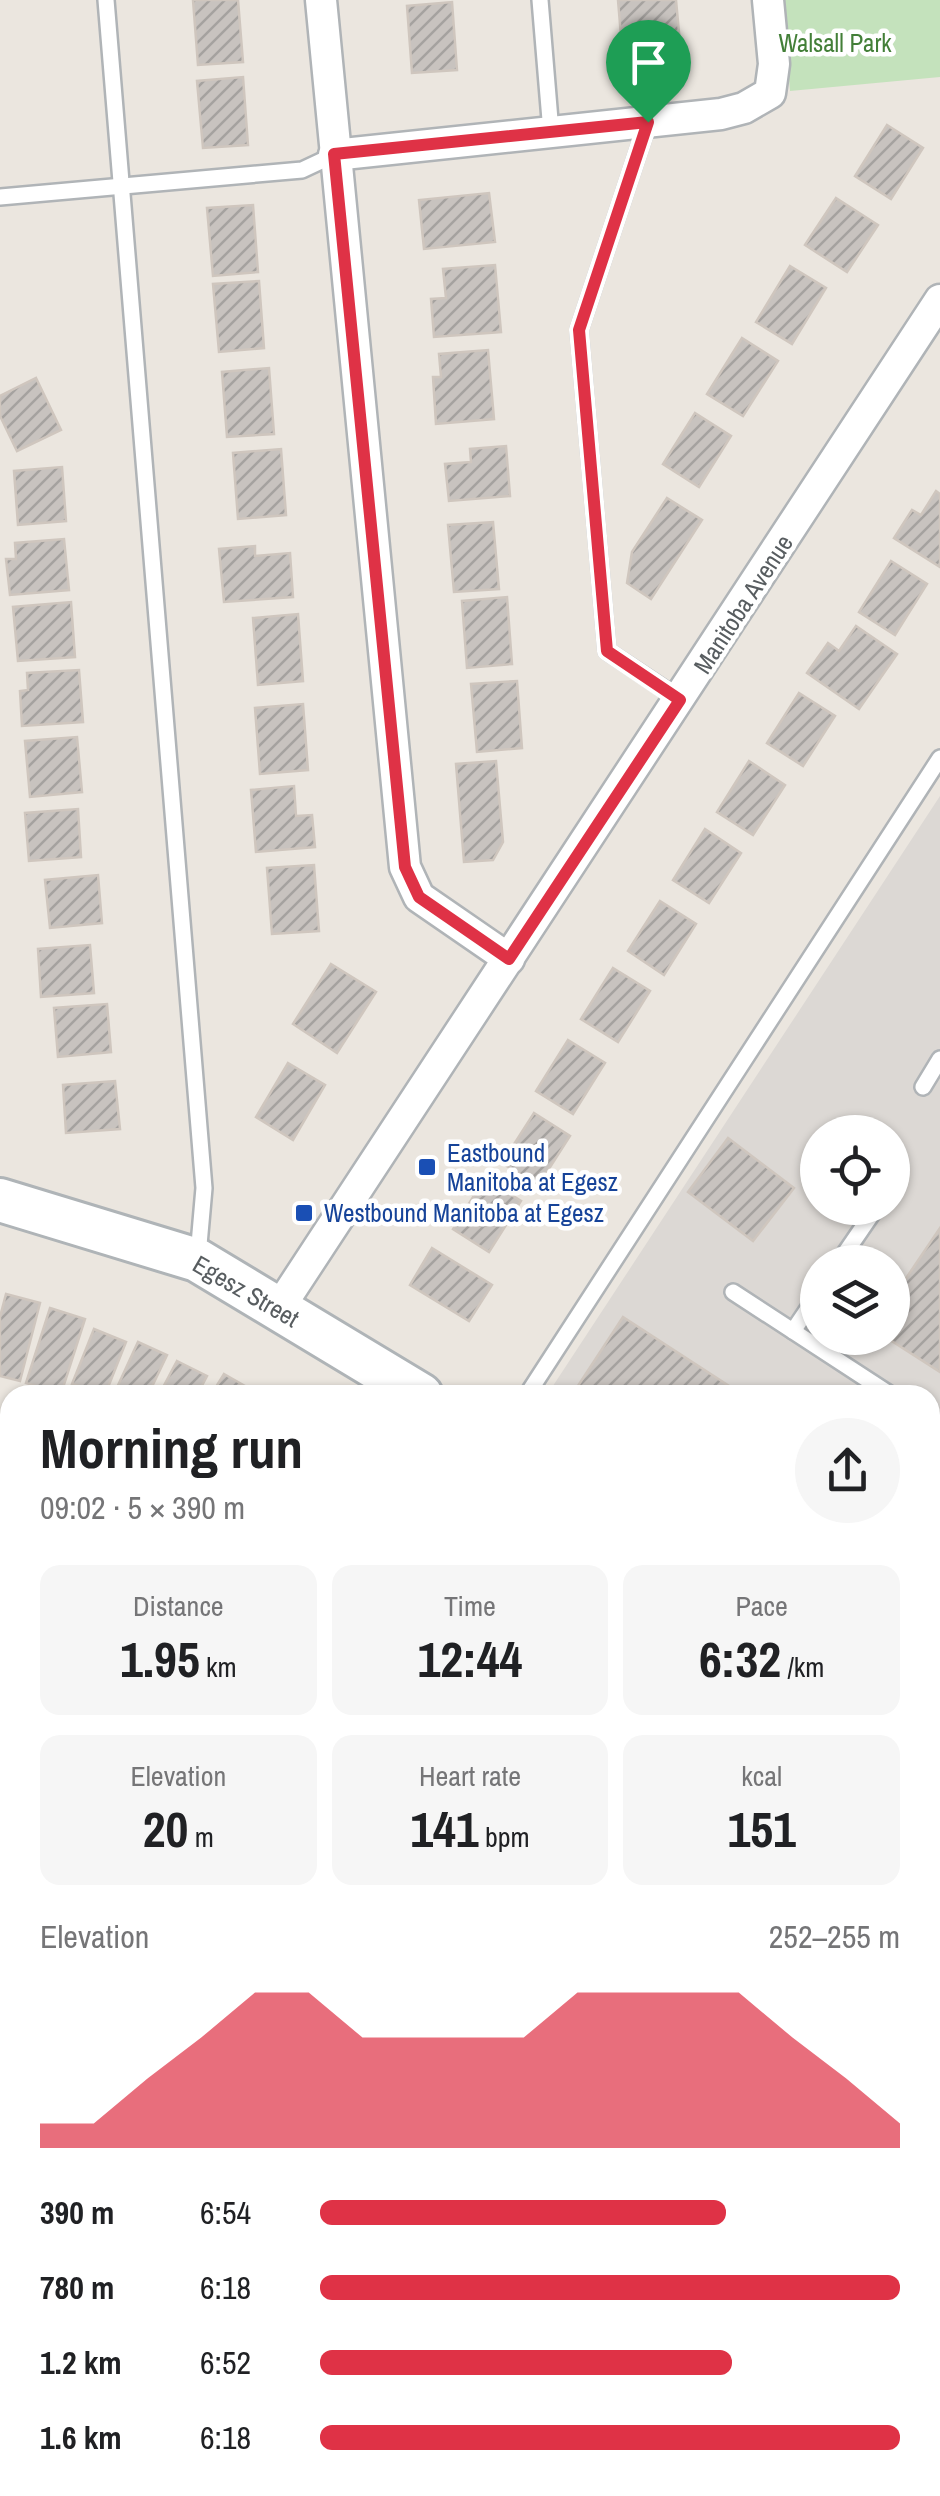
<!DOCTYPE html>
<html lang="en">
<head>
<meta charset="utf-8">
<style>
	:root { --surface:#fff; --page:#f6f6f6; --text:#202124; --muted:#757577; --accent:#df3246 }
	body { margin:0; font-family:"Archivo Narrow",sans-serif; background:var(--page); color:var(--text); height:100vh; display:flex; flex-direction:column; font-size:38px; white-space:nowrap }
	* { box-sizing:border-box; margin:0 }
	p { font-size:32px; color:var(--muted) }
	.icon { flex:none; width:55px; height:55px; fill:none; stroke:currentColor; stroke-width:2; stroke-linecap:round; stroke-linejoin:round }
	.map { position:relative; flex:1; overflow:hidden }
	.panel { position:absolute; left:0px; top:1385px; width:940px; height:1112px; display:flex; flex-direction:column; background:var(--surface); border-radius:30px 30px 0 0; box-shadow:0 2px 8px #0004 }
	.panel>* { flex:none }
	.fabs { position:absolute; left:800px; top:1115px; display:grid; gap:20px }
	.fabs a { display:grid; place-items:center; width:110px; height:110px; border-radius:50%; background:var(--surface); box-shadow:0 2px 8px #0004; font-size:50px }
	.pin { position:absolute; display:grid; place-items:center; width:85px; height:85px; color:#fff; margin:-102px -42px; border-radius:50% 50% 50% 0; rotate:-45deg; box-shadow:0 0 10px #0007 }
	.pin .icon { rotate:45deg }
	.round { display:grid; place-items:center; flex:none; width:105px; height:105px; border-radius:52px; background:var(--page) }
	.overview { display:flex; align-items:center; justify-content:space-between; height:170px; padding:0 40px }
	h1 { font-size:55px; font-weight:700; line-height:75px }
	.metrics { display:grid; grid-template-columns:repeat(3,1fr); gap:15px; height:170px; padding:10px 40px }
	.metrics div { display:grid; align-content:center; border-radius:20px; background:var(--page); text-align:center }
	.metrics b { font-size:50px; font-weight:700 }
	.metrics small { font-size:28px; font-weight:400 }
	.metrics p { font-size:28px }
	.chart { height:280px; padding:20px 40px }
	.chart p { display:flex; justify-content:space-between }
	.chart svg { width:100%; height:180px; margin-top:10px; fill:var(--accent); opacity:.7 }
	ul { padding:0 40px; list-style:none; font-size:32px }
	li { display:grid; grid-template-columns:160px 120px 1fr; align-items:center; height:75px }
	li i { height:25px; border-radius:12px; background:var(--accent) }
	.map>svg:first-child { display:block }
</style>
</head>
<body>
<div class="map">
<svg width="940" height="2496" viewBox="0 0 940 2496">
	<defs>
		<pattern id="building-hatch" width="6" height="6" patternUnits="userSpaceOnUse" patternTransform="scale(2.5)"><rect width="6" height="6" fill="#c8c3bf"/><path d="M-1 1l2-2M0 6l6-6M5 7l2-2" fill="none" stroke="#a5a29f"/></pattern>
	</defs>
	<rect width="100%" height="100%" fill="#ebe6df"/>
	<!-- industrial -->
	<g fill="#dcd8d4" fill-rule="evenodd">
		<path d="M940,796V1686L930,1679V1395H547ZM818,1132H892V1208H818ZM818,1262H892V1338H818Z"/>
		<polygon points="930,1728 940,1734 940,2028 930,2043"/>
		<polygon points="10,2252 10,2488 639,2488 633,2496 0,2496 0,2268"/>
	</g>
	<!-- park -->
	<polygon fill="#c4e2bc" points="783,0 940,0 940,77 790,91"/>
	<!-- building -->
	<g fill="url(#building-hatch)" stroke="#cfc6be" stroke-width="2.5">
		<polygon points="193,0 238,0 243,62 198,65"/>
		<polygon points="618,0 676,0 680,43 622,48"/>
		<polygon points="452,2 457,70 412,73 407,6"/>
		<polygon points="243,77 248,145 203,148 197,81"/>
		<polygon points="887,125 923,148 891,199 855,176"/>
		<polygon points="489,193 495,242 424,249 419,200"/>
		<polygon points="836,198 878,225 847,272 805,245"/>
		<polygon points="253,205 258,272 213,276 207,208"/>
		<polygon points="495,265 501,332 434,337 431,299 446,298 443,269"/>
		<polygon points="790,266 826,288 792,344 756,322"/>
		<polygon points="259,281 264,348 219,352 213,284"/>
		<polygon points="742,338 778,361 743,416 707,394"/>
		<polygon points="488,350 494,419 436,424 433,377 441,377 439,354"/>
		<polygon points="269,368 274,434 227,437 222,372"/>
		<polygon points="36,378 61,430 17,451 0,416 0,396"/>
		<polygon points="695,413 731,436 699,487 663,464"/>
		<polygon points="506,446 510,496 449,501 445,464 471,462 470,449"/>
		<polygon points="281,449 286,515 238,519 233,453"/>
		<polygon points="62,467 66,521 18,525 14,471"/>
		<polygon points="936,491 940,494 940,567 894,538 912,510 921,515"/>
		<polygon points="667,498 702,520 651,599 627,583 632,552"/>
		<polygon points="493,522 499,589 454,592 448,525"/>
		<polygon points="64,539 69,590 10,595 6,559 16,559 15,543"/>
		<polygon points="255,546 255,556 290,553 293,597 224,602 219,549"/>
		<polygon points="891,561 927,584 895,635 859,612"/>
		<polygon points="507,597 512,664 467,668 462,601"/>
		<polygon points="71,602 75,657 18,661 13,607"/>
		<polygon points="298,614 303,681 258,685 253,618"/>
		<polygon points="856,626 897,654 859,709 807,673 828,643 839,651"/>
		<polygon points="79,670 83,722 22,726 20,691 28,690 27,673"/>
		<polygon points="517,681 522,748 477,752 471,684"/>
		<polygon points="799,693 835,716 803,766 767,743"/>
		<polygon points="303,704 308,770 260,774 255,708"/>
		<polygon points="77,737 82,792 30,797 25,741"/>
		<polygon points="496,761 503,842 493,860 464,862 456,764"/>
		<polygon points="749,761 785,785 753,835 717,812"/>
		<polygon points="294,786 296,816 312,815 315,847 256,852 251,790"/>
		<polygon points="78,809 81,857 29,861 25,813"/>
		<polygon points="705,829 741,853 709,903 673,880"/>
		<polygon points="314,865 319,931 272,934 267,868"/>
		<polygon points="98,875 102,923 50,928 45,880"/>
		<polygon points="660,901 696,924 664,975 628,951"/>
		<polygon points="90,945 94,993 41,997 38,949"/>
		<polygon points="331,964 376,992 337,1053 293,1024"/>
		<polygon points="613,968 650,991 618,1042 581,1019"/>
		<polygon points="107,1004 111,1052 58,1057 54,1008"/>
		<polygon points="568,1040 605,1063 573,1114 536,1091"/>
		<polygon points="288,1063 325,1085 293,1140 256,1117"/>
		<polygon points="115,1081 120,1129 66,1133 63,1085"/>
		<polygon points="534,1113 570,1136 538,1186 502,1163"/>
		<polygon points="728,1138 794,1188 753,1241 688,1192"/>
		<polygon points="485,1178 521,1201 489,1252 453,1229"/>
		<polygon points="940,1228 940,1372 887,1338 892,1338 892,1299"/>
		<polygon points="432,1248 492,1285 469,1321 410,1285"/>
		<polygon points="6,1294 40,1303 20,1381 0,1376 0,1317"/>
		<polygon points="50,1308 85,1319 61,1394 26,1383"/>
		<polygon points="623,1317 743,1395 572,1395"/>
		<polygon points="94,1329 126,1342 105,1395 72,1384"/>
		<polygon points="138,1342 167,1355 148,1395 121,1395 115,1392"/>
		<polygon points="177,1361 207,1376 197,1395 159,1395"/>
		<polygon points="224,1374 252,1390 250,1395 211,1395"/>
		<polygon points="930,1517 940,1523 940,1666 930,1659"/>
		<polygon points="0,1518 10,1522 10,1551 0,1575"/>
		<polygon points="10,1867 10,1944 8,1944 4,1924 0,1924 0,1868"/>
	</g>
	<g fill="none" stroke-linecap="round" stroke-linejoin="round">
		<!-- lane casing -->
		<g stroke="#b0b4b7" stroke-width="20">
			<g id="lane">
				<polyline points="106,0 204,1188 198,1256"/>
				<polyline points="540,0 551,132"/>
				<polyline points="648,122 579,330 607,651 681,700"/>
				<polyline points="0,197 302,170 334,155"/>
				<polyline points="923,1087 940,1059"/>
				<polyline points="839,1262 876,1208"/>
				<polyline points="733,1292 891,1395"/>
				<polyline points="793,1331 818,1294"/>
				<polyline points="527,1395 940,758"/>
				<polyline points="930,1421 940,1427"/>
				<polyline points="0,1467 10,1469"/>
				<polyline points="930,2054 940,2060"/>
			</g>
		</g>
		<!-- street casing -->
		<g stroke="#b0b4b7" stroke-width="35">
			<g id="street">
				<polyline points="321,0 405,867 419,897 509,959"/>
				<polyline points="334,155 721,114 744,108 770,93 774,64 768,0"/>
				<polyline points="279,1308 940,300"/>
				<polyline points="0,1715 10,1724"/>
				<polyline points="0,1769 10,1760"/>
			</g>
		</g>
		<!-- secondary casing -->
		<g stroke="#afb4b7" stroke-width="48">
			<g id="secondary">
				<polyline points="0,1200 197,1260 421,1395"/>
				<polyline points="930,1716 940,1722"/>
			</g>
		</g>
		<!-- primary casing -->
		<g stroke="#e9a55a" stroke-width="50">
			<g id="primary">
				<polyline points="930,2124 940,2109"/>
				<polyline points="930,2374 940,2359"/>
				<polyline points="685,2496 691,2488"/>
				<polyline points="849,2496 854,2488"/>
			</g>
		</g>
		<!-- lane -->
		<use href="#lane" stroke="#fff" stroke-width="15"/>
		<!-- street -->
		<use href="#street" stroke="#fff" stroke-width="30"/>
		<!-- secondary -->
		<use href="#secondary" stroke="#fff" stroke-width="42"/>
		<!-- primary -->
		<use href="#primary" stroke="#fadca5" stroke-width="45"/>
	</g>
	<g fill="none" stroke-linecap="round" stroke-linejoin="round">
		<!-- route casing -->
		<g stroke="#fff" stroke-width="20">
			<polygon id="route" points="648,122 579,330 607,651 680,700 509,959 419,897 405,867 334,154"/>
		</g>
		<!-- route -->
		<use href="#route" stroke="#df3246" stroke-width="12"/>
	</g>
	<!-- markers -->
	<g fill="#1a4fb4" stroke="#fff" stroke-width="4">
		<rect x="417" y="1157" width="20" height="20" rx="5"/>
		<rect x="294" y="1203" width="20" height="20" rx="5"/>
	</g>
	<g text-anchor="middle" stroke-width="9" stroke-linejoin="round" paint-order="stroke">
		<!-- park labels -->
		<g font-size="25" fill="#437f38" stroke="#fff">
			<text x="835" y="52">Walsall Park</text>
		</g>
		<!-- street labels -->
		<g font-size="25" fill="#585d60" stroke="#fff">
			<text transform="translate(743 604) rotate(-57)" y="9">Manitoba Avenue</text>
			<text transform="translate(246 1291) rotate(30)" y="9">Egesz Street</text>
		</g>
		<!-- transit labels -->
		<g font-size="25" fill="#164399" stroke="#fff" text-anchor="start">
			<text x="447" y="1162">Eastbound<tspan x="447" dy="29">Manitoba at Egesz</tspan></text>
			<text x="324" y="1222">Westbound Manitoba at Egesz</text>
		</g>
	</g>
</svg>
<div class="fabs">
<a><svg class="icon" aria-label="locate" viewBox="0 0 24 24"><circle cx="12" cy="12" r="6"/><path d="M12 2v4M12 18v4M2 12h4M18 12h4"/></svg></a>
<a><svg class="icon" aria-label="layers" viewBox="0 0 24 24"><path d="M12 4l9 5-9 5-9-5zM3 14l9 5 9-5"/></svg></a>
</div>
<div class="pin" style="left:648px;top:122px;background:#1e9e55"><svg class="icon" aria-label="arrive" viewBox="0 0 24 24"><path d="M6 21V4h12l-3 4 3 4H6"/></svg></div>
<section class="panel">
<div class="overview"><div><h1>Morning run</h1><p>09:02 · 5 × 390 m</p></div><a class="round"><svg class="icon" aria-label="share" viewBox="0 0 24 24"><path d="M12 15V3M7 8l5-5 5 5M5 13v7h14v-7"/></svg></a></div>
<div class="metrics">
<div><p>Distance</p><b>1.95<small> km</small></b></div>
<div><p>Time</p><b>12:44</b></div>
<div><p>Pace</p><b>6:32<small> /km</small></b></div>
</div>
<div class="metrics">
<div><p>Elevation</p><b>20<small> m</small></b></div>
<div><p>Heart rate</p><b>141<small> bpm</small></b></div>
<div><p>kcal</p><b>151</b></div>
</div>
<div class="chart"><p><span>Elevation</span>252–255 m</p>
<svg viewBox="0 0 160 44" preserveAspectRatio="none"><path d="M0 44V38L10 38L20 27L30 17L40 6L50 6L60 17L70 17L80 17L90 17L100 6L110 6L120 6L130 6L140 17L150 27L160 38V44z"/></svg>
</div>
<ul>
<li><b>390 m</b>6:54<i style="width:70%"></i></li>
<li><b>780 m</b>6:18<i style="width:100%"></i></li>
<li><b>1.2 km</b>6:52<i style="width:71%"></i></li>
<li><b>1.6 km</b>6:18<i style="width:100%"></i></li>
</ul>
</section>
</div>
</body>
</html>
